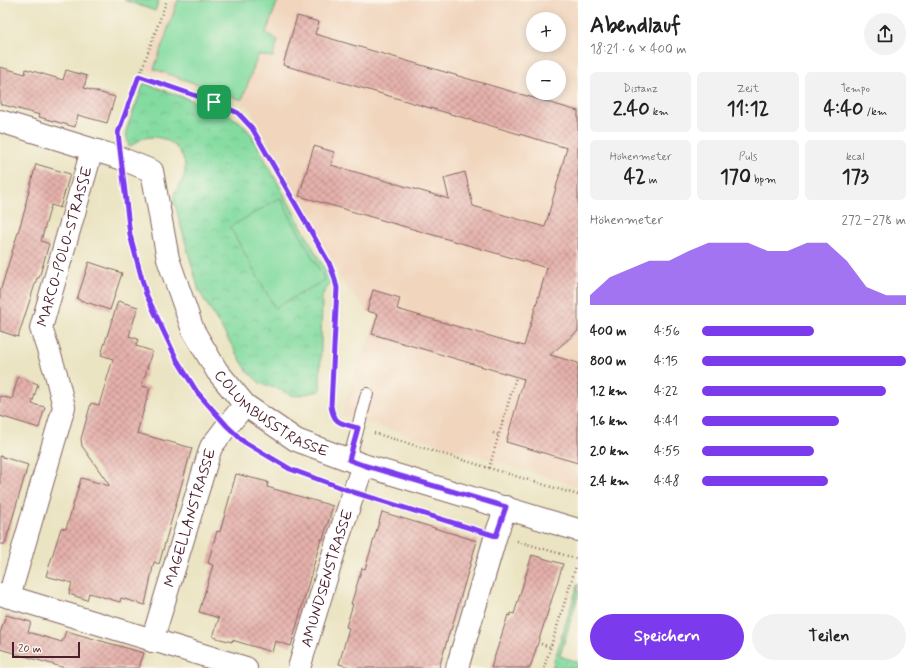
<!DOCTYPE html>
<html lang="de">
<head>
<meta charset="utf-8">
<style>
	:root { --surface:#fff; --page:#f2f2f2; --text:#222; --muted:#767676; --accent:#7c3aed }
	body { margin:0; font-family:Mynerve,sans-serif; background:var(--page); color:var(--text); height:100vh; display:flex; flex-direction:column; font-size:15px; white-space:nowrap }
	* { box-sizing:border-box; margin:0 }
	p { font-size:13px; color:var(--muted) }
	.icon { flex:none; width:22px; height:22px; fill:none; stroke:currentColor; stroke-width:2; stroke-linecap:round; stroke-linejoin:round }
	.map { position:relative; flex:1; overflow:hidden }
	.drawer { display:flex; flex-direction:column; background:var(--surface); width:340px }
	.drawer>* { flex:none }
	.buttons { position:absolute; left:526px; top:12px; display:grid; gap:8px }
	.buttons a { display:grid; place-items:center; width:40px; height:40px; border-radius:50%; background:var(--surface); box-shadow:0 2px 10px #0003; font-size:20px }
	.scale { position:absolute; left:12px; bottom:10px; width:68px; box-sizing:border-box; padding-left:4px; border:2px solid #4a1f2b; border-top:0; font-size:11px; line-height:14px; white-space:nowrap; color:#4a1f2b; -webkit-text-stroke:3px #fbf7ec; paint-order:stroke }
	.pin { position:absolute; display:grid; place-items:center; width:34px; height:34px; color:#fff; margin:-17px; border-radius:8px; box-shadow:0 2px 6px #0006 }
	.round { display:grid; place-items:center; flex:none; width:42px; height:42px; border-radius:21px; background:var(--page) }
	.head { display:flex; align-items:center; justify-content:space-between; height:68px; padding:0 12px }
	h1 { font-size:22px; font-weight:800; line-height:30px }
	.metrics { display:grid; grid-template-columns:repeat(3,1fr); gap:6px; height:68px; padding:4px 12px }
	.metrics div { display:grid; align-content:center; border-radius:6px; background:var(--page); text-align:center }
	.metrics b { font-size:20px; font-weight:800 }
	.metrics small { font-size:11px; font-weight:400 }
	.metrics p { font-size:11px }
	.chart { height:112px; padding:8px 12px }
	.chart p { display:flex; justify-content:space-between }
	.chart svg { width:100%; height:72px; margin-top:4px; fill:var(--accent); opacity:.7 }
	.button { display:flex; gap:8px; margin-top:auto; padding:8px 12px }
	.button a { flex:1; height:46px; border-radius:24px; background:var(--accent); color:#fff; font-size:16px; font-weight:800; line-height:46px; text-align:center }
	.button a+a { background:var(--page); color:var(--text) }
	ul { padding:0 12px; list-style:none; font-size:13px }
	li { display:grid; grid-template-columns:64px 48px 1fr; align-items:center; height:30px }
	li i { height:10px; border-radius:5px; background:var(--accent) }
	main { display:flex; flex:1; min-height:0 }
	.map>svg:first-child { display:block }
</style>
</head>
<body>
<main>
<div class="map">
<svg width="578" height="668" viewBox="0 0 578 668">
	<defs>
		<pattern id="grass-dots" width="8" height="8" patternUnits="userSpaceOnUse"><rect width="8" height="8" fill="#83dba0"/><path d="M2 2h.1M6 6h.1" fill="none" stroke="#73bc8a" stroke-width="1.8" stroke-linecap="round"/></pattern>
		<pattern id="park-crowns" width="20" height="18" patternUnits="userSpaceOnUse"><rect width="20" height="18" fill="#83dba0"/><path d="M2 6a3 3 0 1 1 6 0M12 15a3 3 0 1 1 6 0" fill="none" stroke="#73bc8a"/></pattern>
		<pattern id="building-cross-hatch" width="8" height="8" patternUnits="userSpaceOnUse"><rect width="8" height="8" fill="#e5b1ab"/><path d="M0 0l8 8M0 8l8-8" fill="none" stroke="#bc8f8b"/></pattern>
	</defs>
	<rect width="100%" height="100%" fill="#fbf7ec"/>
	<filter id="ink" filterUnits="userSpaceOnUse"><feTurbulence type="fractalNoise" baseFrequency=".025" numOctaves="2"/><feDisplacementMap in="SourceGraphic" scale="8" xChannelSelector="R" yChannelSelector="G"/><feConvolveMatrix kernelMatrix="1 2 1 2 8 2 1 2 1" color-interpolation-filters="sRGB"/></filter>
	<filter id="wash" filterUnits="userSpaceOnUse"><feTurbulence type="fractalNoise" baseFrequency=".012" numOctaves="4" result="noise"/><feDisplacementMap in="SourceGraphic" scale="16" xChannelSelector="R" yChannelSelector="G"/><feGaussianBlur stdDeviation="0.9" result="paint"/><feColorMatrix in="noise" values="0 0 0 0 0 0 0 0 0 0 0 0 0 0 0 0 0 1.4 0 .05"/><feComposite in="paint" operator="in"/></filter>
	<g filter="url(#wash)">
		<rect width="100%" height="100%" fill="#ebe4c3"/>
		<!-- built -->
		<path fill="#f1d5bd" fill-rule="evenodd" d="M173,0H578V486L342,415L357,363L372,334L378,314L367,311L340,279L334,264L248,106L147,70ZM533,19H559V45H533ZM533,67H559V93H533Z"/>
		<!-- grass -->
		<polygon fill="url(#grass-dots)" stroke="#667d66" points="578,584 578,596 560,656 578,662 578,668 552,668"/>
		<!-- park -->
		<path fill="url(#park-crowns)" stroke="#667d66" d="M144,83L226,113L240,122L251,134L331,281L322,296L320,391L294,396L278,389L260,383L248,372L199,291L174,201C174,199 174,195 175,192C179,184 185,180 185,170C186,149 165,133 145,138C140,139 134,144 129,147L126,131Z"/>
		<!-- pitch -->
		<g fill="#83dba0" stroke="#667d66">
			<polygon points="124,0 159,0 155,11"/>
			<polygon points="178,0 278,0 266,33 278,40 273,57 258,55 242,100 154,69"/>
			<polygon points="280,198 325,280 275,308 230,227"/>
		</g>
		<g id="blocks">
			<!-- building -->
			<g fill="url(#building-cross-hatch)">
				<polygon points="297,16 319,22 315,34 578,111 578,331 550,355 578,363 578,463 506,442 524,379 372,334 378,314 367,311 373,290 400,298 397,309 524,346 547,268 299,196 314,146 334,152 331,165 449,199 444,178 465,172 473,206 545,227 567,148 283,65"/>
				<polygon points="0,67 25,74 26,69 63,80 66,70 87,76 84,88 115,97 107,123 78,115 75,127 39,117 40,115 0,104"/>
				<polygon points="36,164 70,174 60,208 51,205 41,241 49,244 39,278 37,278 18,337 0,331 0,292 26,206 25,206"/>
				<polygon points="89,262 122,273 110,310 77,299"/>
				<polygon points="118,301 138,307 129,336 138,339 136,346 152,351 142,386 150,388 137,433 192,448 159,564 154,562 145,605 121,598 120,602 89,593 87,600 69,594 72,583 46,576 61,528 66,529 81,478 110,486 82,446 81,439 91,403 99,405 113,359 101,355"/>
				<polygon points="18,377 38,384 32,404 45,407 39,428 0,416 0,396 12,399"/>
				<polygon points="0,456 28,465 5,544 0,544"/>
				<polygon points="236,474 268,482 267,487 333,506 323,539 321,539 291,646 275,641 272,652 232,640 232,642 213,637 219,618 199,612 213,565 208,563 217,531 220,532"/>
				<polygon points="382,512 477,541 451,630 450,630 439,668 353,668 339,664 349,628 346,627 353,604 351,604 362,568 365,569"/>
				<polygon points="532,555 563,564 530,668 491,668 508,615 510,616 511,613 514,614"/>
				<polygon points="6,615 31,622 28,632 62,642 66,631 144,653 139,668 65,668 0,649 0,633"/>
			</g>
		</g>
	</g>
	<g filter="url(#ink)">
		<use href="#blocks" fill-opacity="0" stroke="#826460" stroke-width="1"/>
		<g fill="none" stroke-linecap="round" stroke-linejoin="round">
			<!-- lane casing -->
			<g stroke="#826460" stroke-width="14">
				<polyline id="lane" points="349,460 367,394"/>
			</g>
			<!-- street casing -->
			<g stroke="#826460" stroke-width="24">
				<g id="street">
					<path id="s1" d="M0,121L120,158L152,171L168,259L193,330L217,371L245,405L296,440L363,465L578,530"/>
					<polyline points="0,594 246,668"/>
					<path id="s2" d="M9,597L64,407L56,374L41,328L92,150"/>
					<path id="s3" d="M152,641L211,447L227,426L245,405"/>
					<path id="s4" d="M299,668L337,542L363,465"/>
					<polyline points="457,668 496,535 506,507"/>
				</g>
			</g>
			<!-- path -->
			<g stroke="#826460" stroke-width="2.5" stroke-dasharray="1 3" stroke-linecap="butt">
				<path d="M139,76L214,102L238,113L252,128L329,263C335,278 337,288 337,305L331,406C332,414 334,421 342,423"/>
				<polyline points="118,135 167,0"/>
				<path d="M123,184C125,201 126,218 130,235C141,295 172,363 212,409"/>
				<polyline points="374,433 578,495"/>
				<polyline points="493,433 499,435"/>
				<polyline points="244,441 290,469 333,484"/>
				<polyline points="489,468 516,377"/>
				<polyline points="375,498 476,529"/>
				<polyline points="517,541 578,559"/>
				<polyline points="541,644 551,647"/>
				<polyline points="544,668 578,560"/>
			</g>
			<!-- lane -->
			<use href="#lane" stroke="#fff" stroke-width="12"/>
			<!-- street -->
			<use href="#street" stroke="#fff" stroke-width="22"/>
		</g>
	</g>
	<g fill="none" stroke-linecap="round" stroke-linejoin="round" filter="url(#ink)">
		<!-- route casing -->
		<g stroke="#fff" stroke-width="8">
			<path id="route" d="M139,76L214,102L238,113L252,128L329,263L334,276L337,288L331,406C334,425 342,423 358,428L349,460L363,465L506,507L496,536L353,492L290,469L243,441L227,426L197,392L177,360L146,294L130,235L118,133Z"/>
		</g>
		<!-- route -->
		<use href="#route" stroke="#7c3aed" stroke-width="5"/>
	</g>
	<g text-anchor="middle" stroke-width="4" stroke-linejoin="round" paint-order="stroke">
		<!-- street labels -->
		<g font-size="15" fill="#4a1f2b" stroke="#fbf7ec">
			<text dy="5" stroke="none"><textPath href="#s2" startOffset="365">MARCO-POLO-STRASSE</textPath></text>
			<text dy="5" stroke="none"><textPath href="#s1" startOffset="443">COLUMBUSSTRASSE</textPath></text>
			<text dy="5" stroke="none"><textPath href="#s3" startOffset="129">MAGELLANSTRASSE</textPath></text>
			<text dy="5" stroke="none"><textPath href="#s4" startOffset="94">AMUNDSENSTRASSE</textPath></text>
		</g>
	</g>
</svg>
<div class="buttons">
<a>+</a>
<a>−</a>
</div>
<div class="scale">20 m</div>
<div class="pin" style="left:214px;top:102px;background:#1e9e55"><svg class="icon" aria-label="arrive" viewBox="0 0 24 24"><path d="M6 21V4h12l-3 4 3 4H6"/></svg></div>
</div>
<section class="drawer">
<div class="head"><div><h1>Abendlauf</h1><p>18:21 · 6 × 400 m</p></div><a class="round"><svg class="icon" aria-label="share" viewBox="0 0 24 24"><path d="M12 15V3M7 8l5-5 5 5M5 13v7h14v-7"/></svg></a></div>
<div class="metrics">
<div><p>Distanz</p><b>2.40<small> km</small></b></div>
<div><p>Zeit</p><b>11:12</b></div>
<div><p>Tempo</p><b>4:40<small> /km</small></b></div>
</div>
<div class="metrics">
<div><p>Höhenmeter</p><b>42<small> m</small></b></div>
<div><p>Puls</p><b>170<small> bpm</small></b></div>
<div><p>kcal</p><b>173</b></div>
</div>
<div class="chart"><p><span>Höhenmeter</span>272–278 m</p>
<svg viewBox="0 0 160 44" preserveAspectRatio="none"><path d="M0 44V38L10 27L20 22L30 17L40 17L50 11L60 6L70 6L80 6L90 11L100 11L110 6L120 6L130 17L140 33L150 38L160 38V44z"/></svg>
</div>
<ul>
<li><b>400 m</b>4:56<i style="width:55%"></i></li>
<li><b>800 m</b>4:15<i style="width:100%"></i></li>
<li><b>1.2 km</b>4:22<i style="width:90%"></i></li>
<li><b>1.6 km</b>4:41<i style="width:67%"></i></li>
<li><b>2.0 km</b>4:55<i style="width:55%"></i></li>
<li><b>2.4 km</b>4:48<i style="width:62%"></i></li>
</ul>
<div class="button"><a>Speichern</a><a>Teilen</a></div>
</section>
</main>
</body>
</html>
